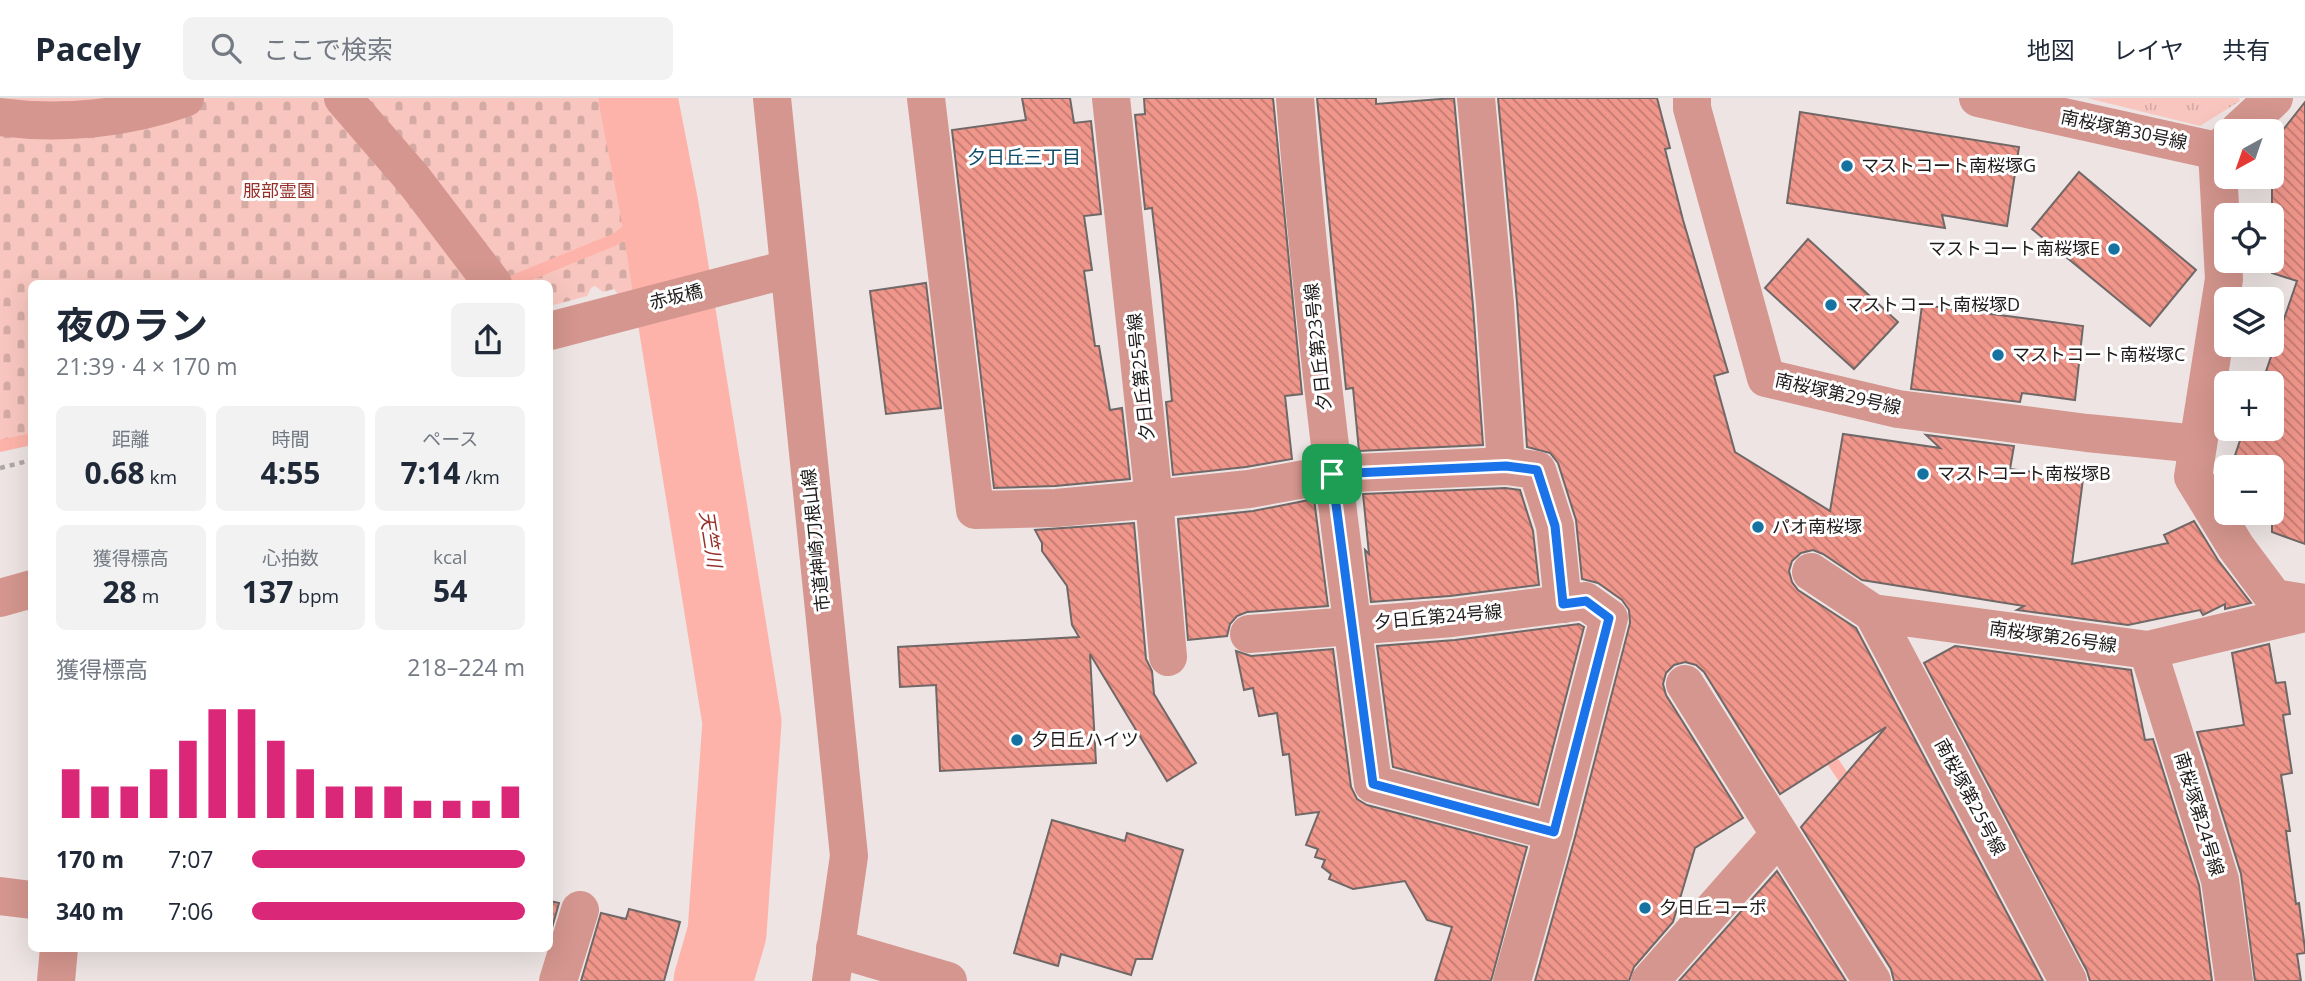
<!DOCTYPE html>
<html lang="ja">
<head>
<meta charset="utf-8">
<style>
	:root { --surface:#fff; --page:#f2f2f3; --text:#1f2937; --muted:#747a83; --line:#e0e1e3; --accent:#db2777 }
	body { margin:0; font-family:"Open Sans","Noto Sans JP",sans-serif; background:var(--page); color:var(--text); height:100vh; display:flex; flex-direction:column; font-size:26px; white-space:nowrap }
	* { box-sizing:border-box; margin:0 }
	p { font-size:23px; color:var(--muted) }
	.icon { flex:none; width:38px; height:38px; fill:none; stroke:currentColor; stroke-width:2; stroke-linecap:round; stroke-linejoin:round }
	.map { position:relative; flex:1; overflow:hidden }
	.details { position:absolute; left:28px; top:182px; width:525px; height:672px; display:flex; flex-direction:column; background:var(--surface); border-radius:10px; box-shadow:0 7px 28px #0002 }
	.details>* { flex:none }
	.needle { width:46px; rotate:220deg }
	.fabs { position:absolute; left:2214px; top:21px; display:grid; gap:14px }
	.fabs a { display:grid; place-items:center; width:70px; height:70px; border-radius:10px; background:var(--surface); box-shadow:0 7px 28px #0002; font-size:35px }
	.pin { position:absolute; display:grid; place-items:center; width:60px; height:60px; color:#fff; margin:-30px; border-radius:14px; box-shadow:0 4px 10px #0006 }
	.round { display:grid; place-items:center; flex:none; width:74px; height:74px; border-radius:10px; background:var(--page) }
	.summary { display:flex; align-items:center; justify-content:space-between; height:119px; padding:0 28px }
	h1 { font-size:38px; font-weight:700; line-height:52px }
	.stats { display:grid; grid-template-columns:repeat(3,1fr); gap:10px; height:119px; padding:7px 28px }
	.stats div { display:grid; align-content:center; border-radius:10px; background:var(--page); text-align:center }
	.stats b { font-size:30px; font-weight:700 }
	.stats small { font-size:19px; font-weight:400 }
	.stats p { font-size:19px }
	.chart { height:196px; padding:14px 28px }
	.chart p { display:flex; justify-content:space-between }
	.chart svg { width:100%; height:126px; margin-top:7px; stroke:var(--accent); stroke-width:6 }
	ul { padding:0 28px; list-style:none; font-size:23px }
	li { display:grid; grid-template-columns:112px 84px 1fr; align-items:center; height:52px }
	li i { height:18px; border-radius:9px; background:var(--accent) }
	header { display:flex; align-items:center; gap:42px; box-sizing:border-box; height:98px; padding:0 35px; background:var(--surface); border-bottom:2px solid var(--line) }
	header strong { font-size:33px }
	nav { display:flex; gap:38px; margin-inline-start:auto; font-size:24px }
	.search { width:490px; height:63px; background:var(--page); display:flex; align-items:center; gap:18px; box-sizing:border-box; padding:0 24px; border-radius:10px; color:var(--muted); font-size:26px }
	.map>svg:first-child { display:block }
</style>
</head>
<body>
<header>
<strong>Pacely</strong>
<div class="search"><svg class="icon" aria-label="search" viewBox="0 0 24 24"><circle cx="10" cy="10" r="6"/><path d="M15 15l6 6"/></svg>ここで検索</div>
<nav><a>地図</a><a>レイヤ</a><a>共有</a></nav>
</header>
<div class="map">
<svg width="2305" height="883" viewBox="0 0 2305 883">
	<defs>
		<pattern id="grass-tufts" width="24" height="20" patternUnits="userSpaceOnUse" patternTransform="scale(1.75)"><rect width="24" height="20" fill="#f8c6bf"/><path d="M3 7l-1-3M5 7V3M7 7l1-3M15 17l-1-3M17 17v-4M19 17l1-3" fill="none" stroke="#d4aaa4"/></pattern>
		<pattern id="cemetery-stones" width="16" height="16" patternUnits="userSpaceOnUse" patternTransform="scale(1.75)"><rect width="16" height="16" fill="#f8c6bf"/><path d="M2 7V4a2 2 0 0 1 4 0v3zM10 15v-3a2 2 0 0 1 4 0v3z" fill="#d4aaa4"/></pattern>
		<pattern id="building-back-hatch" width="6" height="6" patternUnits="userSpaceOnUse" patternTransform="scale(1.75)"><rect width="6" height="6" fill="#f0968b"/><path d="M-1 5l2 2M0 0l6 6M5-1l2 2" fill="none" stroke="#c27a71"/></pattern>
	</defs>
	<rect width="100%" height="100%" fill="#ede4e3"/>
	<!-- grass -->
	<polygon fill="url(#grass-tufts)" points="2087,0 2239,0 2240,3 2200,28"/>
	<!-- cemetery -->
	<polygon fill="url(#cemetery-stones)" points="0,0 608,0 644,192 620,199 614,191 603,194 595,188 591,190 587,198 550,208 550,186 32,186 31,336 0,343"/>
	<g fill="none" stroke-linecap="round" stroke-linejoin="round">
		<!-- stream -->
		<g stroke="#fdb3a9" stroke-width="12">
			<polyline points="506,186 616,141 659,108"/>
			<polyline points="0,348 32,341"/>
			<polyline points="1823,649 1852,692"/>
		</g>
		<!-- river -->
		<polyline stroke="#fdb3a9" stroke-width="79" points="638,0 659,108 742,624 727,835 713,883"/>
	</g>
	<!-- building -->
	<g fill="url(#building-back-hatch)" stroke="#706867" stroke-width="2">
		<polygon points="1022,0 1070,0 1074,25 1091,23 1101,116 1084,118 1092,172 1084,173 1095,248 1099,248 1110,312 1122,310 1130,381 1055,388 994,390 952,32 1026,22"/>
		<polygon points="1144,0 1273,0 1302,296 1285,298 1292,361 1246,369 1173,377 1166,304 1172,303 1161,187 1152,110 1145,111 1135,17 1145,16"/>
		<polygon points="1317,0 1376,0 1376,6 1454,0 1473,208 1483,347 1359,353 1353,290 1346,291"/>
		<polygon points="1498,0 1657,0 1670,50 1665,51 1683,122 1728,274 1714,278 1735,354 1830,413 1843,336 1940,350 1926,337 2014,348 2010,371 2083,381 2072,466 2168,445 2164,437 2194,423 2218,462 2251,505 2225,511 2225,506 2203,517 2200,512 2128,527 2017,512 2024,508 1862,482 1823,456 1813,452 1801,455 1792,463 1789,473 1792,484 1798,492 1856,530 2043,883 1894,883 1891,871 1801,729 1886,629 1780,696 1704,574 1696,567 1685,564 1674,567 1666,575 1663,586 1666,597 1743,720 1695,750 1673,824 1634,869 1629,883 1535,883 1575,739 1630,525 1629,512 1622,502 1598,485 1582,481 1576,422 1558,365 1550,355 1527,349 1517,204"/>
		<polygon points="2305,4 2305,446 2272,434 2272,385 2278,382 2272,380 2272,369 2231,369 2244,331 2272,331 2272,285 2262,285 2297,183 2272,175 2272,46"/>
		<polygon points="1800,14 2019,49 2007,128 1942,117 1945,130 1787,105"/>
		<polygon points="2079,74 2196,172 2150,228 2032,131"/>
		<polygon points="1808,141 1898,224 1854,271 1765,190"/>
		<polygon points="926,185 941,310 886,316 870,193"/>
		<polygon points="1922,207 2083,228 2075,302 2022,295 2020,304 1911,291"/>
		<polygon points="1505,390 1520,392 1533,433 1539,487 1450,498 1371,504 1365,452 1369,456 1363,396"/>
		<polygon points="1314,401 1328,508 1247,514 1237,518 1230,526 1227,538 1188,542 1178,421 1253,413"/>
		<polygon points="1134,425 1146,561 1152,573 1154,596 1196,665 1167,683 1090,556 1096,665 940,673 936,587 900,589 898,549 1079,539 1072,527 1067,488 1042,453 1042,445 1035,432"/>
		<polygon points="1579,526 1584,529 1538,707 1393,669 1377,548 1455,542"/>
		<polygon points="2269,546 2276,585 2285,584 2290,616 2283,617 2292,675 2281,677 2290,733 2286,733 2296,806 2299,805 2305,851 2305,855 2297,856 2301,883 2255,883 2241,776 2197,634 2244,627 2232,555"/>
		<polygon points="1955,548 2131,572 2145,642 2153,641 2199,787 2212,883 2090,883 2087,873 1924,565"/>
		<polygon points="1333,551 1351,689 1357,701 1367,707 1527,749 1491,883 1435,883 1452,829 1427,822 1405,783 1353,791 1329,781 1331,776 1322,769 1325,762 1315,759 1318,751 1306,747 1319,714 1296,717 1289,656 1283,657 1277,615 1259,618 1253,590 1244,592 1236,553 1251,558"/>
		<polygon points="1052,722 1125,743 1127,735 1183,752 1152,861 1136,861 1131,877 1061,856 1058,868 1014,855"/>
		<polygon points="1777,773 1846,883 1679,883"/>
		<polygon points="550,803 559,805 550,837"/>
		<polygon points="629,811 680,824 664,883 581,883 601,815 626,821"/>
	</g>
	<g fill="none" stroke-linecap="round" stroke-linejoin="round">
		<!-- path -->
		<polyline stroke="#aea7a6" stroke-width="4.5" stroke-dasharray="5 5" stroke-linecap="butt" points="0,370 32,362"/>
		<!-- minor -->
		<g stroke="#d4968e" stroke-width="38">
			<polyline points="343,0 413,81 493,186"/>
			<polyline points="772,0 849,758 831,883"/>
			<polyline points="926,0 975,412 1056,410 1154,401 1249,391 1332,376 1506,368 1537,372 1555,428 1563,506"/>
			<polyline points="1111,0 1154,401 1168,559"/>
			<path d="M1295,0C1313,230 1343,457 1373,686L1554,734"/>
			<polyline points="1476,0 1495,206 1506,368"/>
			<polyline points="1692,0 1692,10 1766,280 1898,311 2087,335 2198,346"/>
			<polyline points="1978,0 2217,53 2226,45"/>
			<path d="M0,19C62,27 127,21 185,0"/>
			<polyline points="2238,33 2274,0"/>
			<polyline points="2217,53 2224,181 2193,379 2236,449 2274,500 2305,505"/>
			<polyline points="550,233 788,171"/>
			<polyline points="1811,474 1873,515 2148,552 2305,515"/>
			<polyline points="0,500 32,491"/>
			<polyline points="1873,515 2068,883"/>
			<polyline points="1249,536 1452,520 1585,503 1609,520 1547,759 1512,883"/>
			<polyline points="2148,552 2220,782 2234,883"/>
			<polyline points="1685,586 1872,883"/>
			<polyline points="0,798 32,802"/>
			<polyline points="835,850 948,883"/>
			<polyline points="56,883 59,850"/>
			<polyline points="558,883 580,812"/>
			<polyline points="1650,883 1779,737"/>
		</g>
	</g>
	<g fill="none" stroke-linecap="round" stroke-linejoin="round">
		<!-- route casing -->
		<g stroke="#fff" stroke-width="14">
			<polygon id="route" points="1506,368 1537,372 1555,428 1563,506 1586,503 1609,520 1554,734 1373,686 1332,376"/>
		</g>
		<!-- route -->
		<use href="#route" stroke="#1a73e8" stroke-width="9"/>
	</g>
	<!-- markers -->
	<g fill="#1672a0" stroke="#fff" stroke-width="2.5">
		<circle cx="1847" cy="68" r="7"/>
		<circle cx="2114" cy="151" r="7"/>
		<circle cx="1831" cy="207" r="7"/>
		<circle cx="1998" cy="257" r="7"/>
		<circle cx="1923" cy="376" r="7"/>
		<circle cx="1758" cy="429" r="7"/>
		<circle cx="1017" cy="642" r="7"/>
		<circle cx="1645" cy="810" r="7"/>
	</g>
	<g text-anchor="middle" stroke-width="6" stroke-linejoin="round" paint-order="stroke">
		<!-- street labels -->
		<g font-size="18" fill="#1e1b1a" stroke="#fff">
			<text transform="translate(2124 32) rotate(12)" y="6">南桜塚第30号線</text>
			<text transform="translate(676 199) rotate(-14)" y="6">赤坂橋</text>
			<text transform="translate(1318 249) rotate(-96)" y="6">夕日丘第23号線</text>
			<text transform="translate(1141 279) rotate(-96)" y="6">夕日丘第25号線</text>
			<text transform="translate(1838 296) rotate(13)" y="6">南桜塚第29号線</text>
			<text transform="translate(816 442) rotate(-96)" y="6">市道神崎刀根山線</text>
			<text transform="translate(1438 519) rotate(-5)" y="6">夕日丘第24号線</text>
			<text transform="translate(2053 539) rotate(8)" y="6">南桜塚第26号線</text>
			<text transform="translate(1970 699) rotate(62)" y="6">南桜塚第25号線</text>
			<text transform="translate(2199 716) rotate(73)" y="6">南桜塚第24号線</text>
		</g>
		<!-- poi labels -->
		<g font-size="18" fill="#1e1b1a" stroke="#fff" text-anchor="start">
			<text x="1861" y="74">マストコート南桜塚G</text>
			<text x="2100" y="157" text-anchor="end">マストコート南桜塚E</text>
			<text x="1845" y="213">マストコート南桜塚D</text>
			<text x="2012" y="263">マストコート南桜塚C</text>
			<text x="1937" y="382">マストコート南桜塚B</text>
			<text x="1772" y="435">パオ南桜塚</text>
			<text x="1031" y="648">夕日丘ハイツ</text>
			<text x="1659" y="816">夕日丘コーポ</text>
		</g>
		<!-- park labels -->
		<g font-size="18" fill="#972e28" stroke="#fff">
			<text x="279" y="99">服部霊園</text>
		</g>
		<!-- neighbourhood labels -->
		<g font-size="19" fill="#104e6e" stroke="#fff">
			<text x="1024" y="66">夕日丘三丁目</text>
		</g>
		<!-- water labels -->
		<g font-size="19" font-style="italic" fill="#972e28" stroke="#fff">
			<text transform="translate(711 441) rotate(81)" y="7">天竺川</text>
		</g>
	</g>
</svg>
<div class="fabs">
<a><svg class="needle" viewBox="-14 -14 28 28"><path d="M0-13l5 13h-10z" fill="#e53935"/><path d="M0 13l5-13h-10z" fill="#747a83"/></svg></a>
<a><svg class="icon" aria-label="locate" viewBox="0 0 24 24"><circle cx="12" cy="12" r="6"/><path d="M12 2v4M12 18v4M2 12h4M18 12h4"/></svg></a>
<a><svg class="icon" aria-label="layers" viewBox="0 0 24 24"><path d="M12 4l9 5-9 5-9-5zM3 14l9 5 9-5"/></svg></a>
<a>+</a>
<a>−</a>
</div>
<div class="pin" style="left:1332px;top:376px;background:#1e9e55"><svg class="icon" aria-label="arrive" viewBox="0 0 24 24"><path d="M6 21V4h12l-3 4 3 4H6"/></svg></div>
<section class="details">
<div class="summary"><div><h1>夜のラン</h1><p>21:39 · 4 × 170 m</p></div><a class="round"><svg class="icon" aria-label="share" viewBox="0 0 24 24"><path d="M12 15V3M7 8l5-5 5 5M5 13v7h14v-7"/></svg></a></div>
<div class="stats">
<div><p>距離</p><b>0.68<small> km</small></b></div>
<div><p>時間</p><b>4:55</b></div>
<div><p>ペース</p><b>7:14<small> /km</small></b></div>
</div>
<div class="stats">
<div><p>獲得標高</p><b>28<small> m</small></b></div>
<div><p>心拍数</p><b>137<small> bpm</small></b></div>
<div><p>kcal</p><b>54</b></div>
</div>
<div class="chart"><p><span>獲得標高</span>218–224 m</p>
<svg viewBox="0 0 160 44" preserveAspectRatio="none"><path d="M5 44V27M15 44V33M25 44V33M35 44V27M45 44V17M55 44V6M65 44V6M75 44V17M85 44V27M95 44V33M105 44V33M115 44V33M125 44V38M135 44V38M145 44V38M155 44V33"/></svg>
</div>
<ul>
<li><b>170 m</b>7:07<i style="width:100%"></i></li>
<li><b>340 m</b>7:06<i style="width:100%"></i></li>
</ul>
</section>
</div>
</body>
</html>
